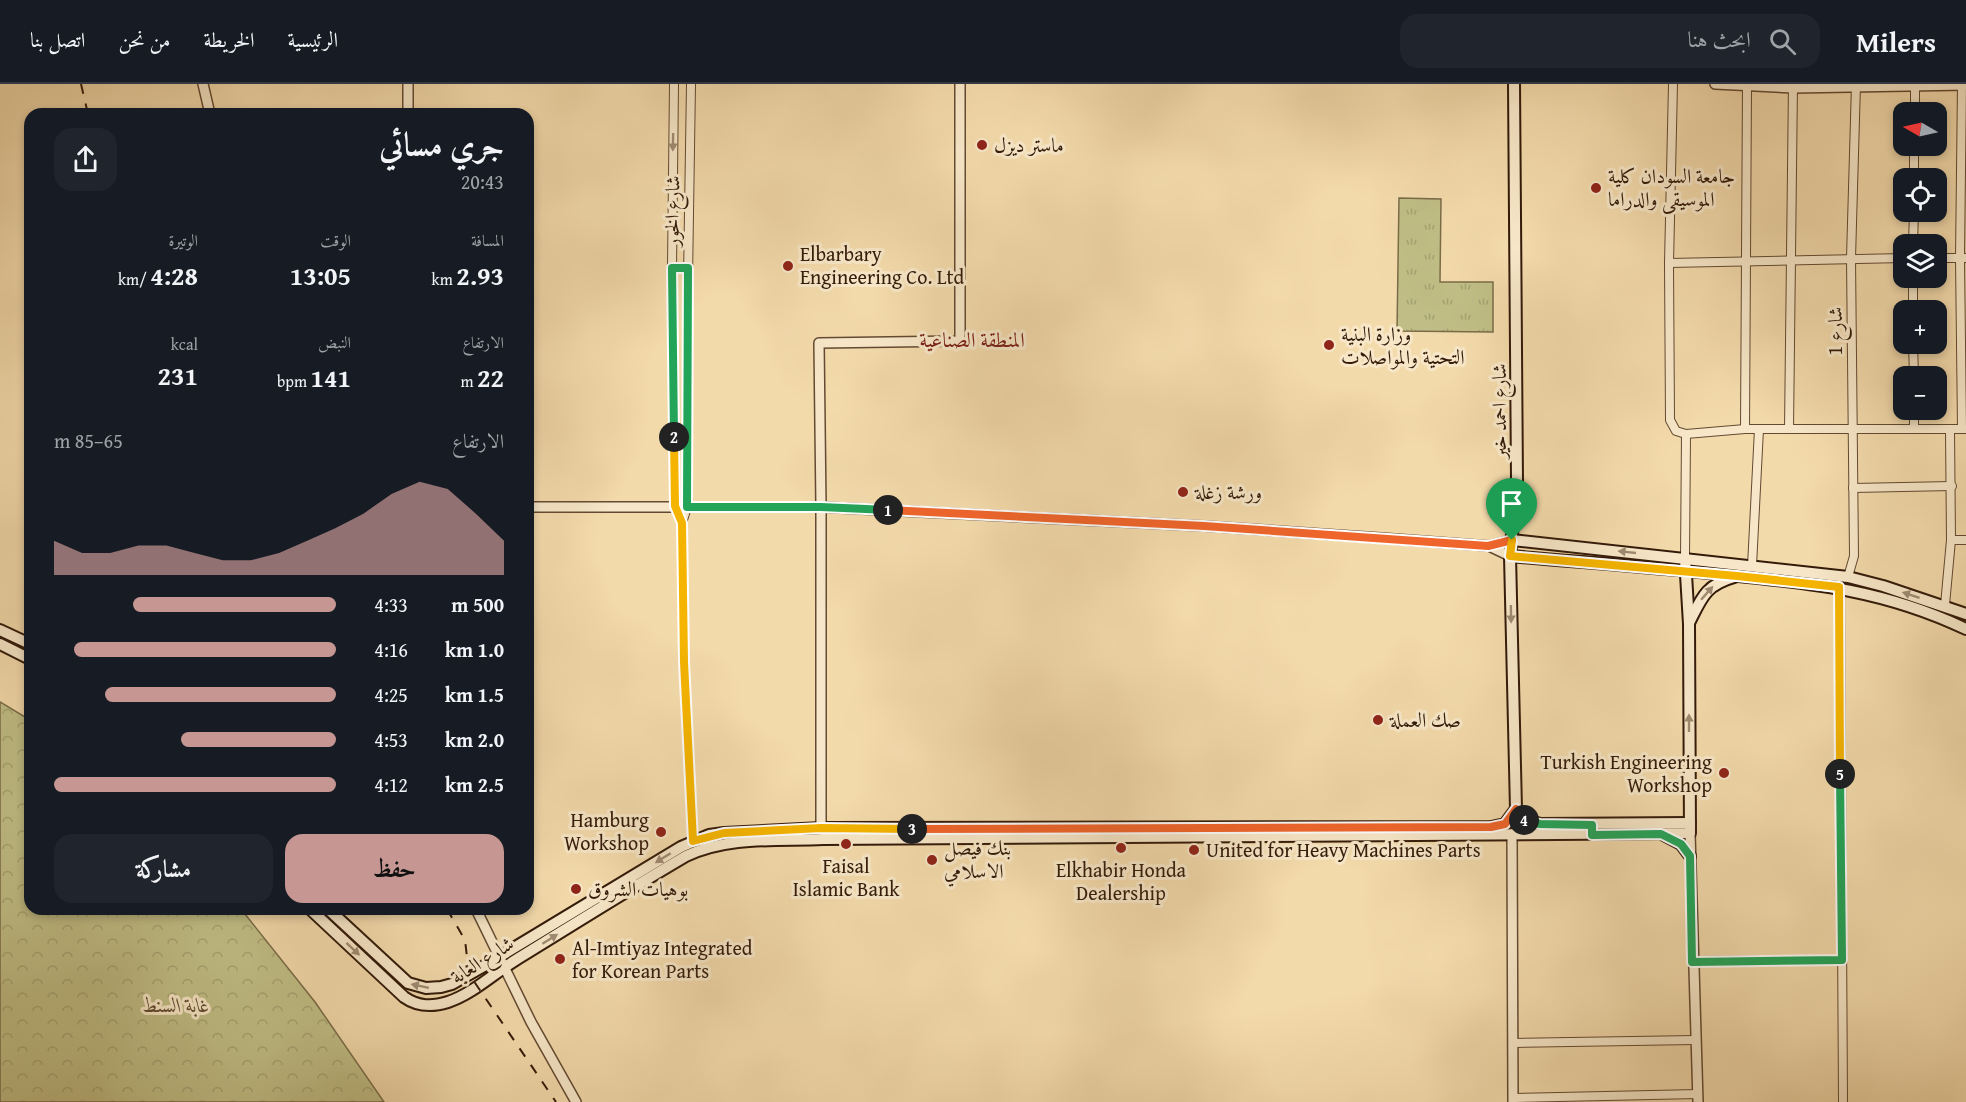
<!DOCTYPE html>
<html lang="ar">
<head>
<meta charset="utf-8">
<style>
	:root { --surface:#171b24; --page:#20242c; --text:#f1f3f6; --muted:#9ea1a6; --line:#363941; --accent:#c59692 }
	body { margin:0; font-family:"Gentium Book Plus",Amiri,serif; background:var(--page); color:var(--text); direction:rtl; height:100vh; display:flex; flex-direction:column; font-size:22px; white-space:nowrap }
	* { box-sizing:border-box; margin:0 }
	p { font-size:20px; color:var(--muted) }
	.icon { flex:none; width:33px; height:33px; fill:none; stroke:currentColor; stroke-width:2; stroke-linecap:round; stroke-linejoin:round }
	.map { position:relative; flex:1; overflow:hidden; direction:ltr }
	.sheet { position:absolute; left:24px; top:24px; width:510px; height:807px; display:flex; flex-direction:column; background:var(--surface); border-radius:18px; box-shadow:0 3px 9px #0003; direction:rtl }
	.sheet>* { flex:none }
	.needle { width:39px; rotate:279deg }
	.controls { position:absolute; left:1893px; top:18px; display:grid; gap:12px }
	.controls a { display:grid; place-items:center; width:54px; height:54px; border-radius:12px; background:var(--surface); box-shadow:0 3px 9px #0003; font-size:30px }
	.pin { position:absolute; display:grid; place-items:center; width:51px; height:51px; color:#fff; margin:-62px -26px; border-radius:50% 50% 50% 0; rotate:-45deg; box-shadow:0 0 6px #0007 }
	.pin .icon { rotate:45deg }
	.km { position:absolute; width:30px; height:30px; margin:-15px; border-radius:50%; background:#222; color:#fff; font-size:16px; line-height:30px; text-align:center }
	.round { display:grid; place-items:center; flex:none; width:63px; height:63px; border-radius:18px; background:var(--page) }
	.summary { display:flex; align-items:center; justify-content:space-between; height:102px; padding:0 30px }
	h1 { font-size:33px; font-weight:600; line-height:45px }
	.figures { display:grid; grid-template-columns:repeat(3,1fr); gap:9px; height:102px; padding:6px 30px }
	.figures div { display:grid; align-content:center }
	.figures b { font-size:26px; font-weight:600 }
	.figures small { font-size:16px; font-weight:400 }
	.figures p { font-size:16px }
	.chart { height:168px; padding:12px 30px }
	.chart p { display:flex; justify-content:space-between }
	.chart svg { width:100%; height:108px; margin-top:6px; fill:var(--accent); opacity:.7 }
	.action { display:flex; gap:12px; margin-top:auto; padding:12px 30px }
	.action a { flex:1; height:69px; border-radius:18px; background:var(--accent); color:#111; font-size:24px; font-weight:600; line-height:69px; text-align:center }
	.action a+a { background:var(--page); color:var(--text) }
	ul { padding:0 30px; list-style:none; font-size:20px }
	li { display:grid; grid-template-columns:96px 72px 1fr; align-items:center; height:45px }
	li i { height:15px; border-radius:8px; background:var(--accent) }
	header { display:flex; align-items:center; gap:36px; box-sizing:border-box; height:84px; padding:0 30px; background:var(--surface); border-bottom:2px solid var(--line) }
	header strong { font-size:28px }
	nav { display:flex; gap:33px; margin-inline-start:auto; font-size:21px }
	.search { width:420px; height:54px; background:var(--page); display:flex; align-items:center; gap:15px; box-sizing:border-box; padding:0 21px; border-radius:18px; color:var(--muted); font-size:22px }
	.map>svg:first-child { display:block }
</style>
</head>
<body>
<header>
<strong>Milers</strong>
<div class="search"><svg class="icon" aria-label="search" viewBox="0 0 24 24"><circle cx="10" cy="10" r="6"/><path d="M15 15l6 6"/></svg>ابحث هنا</div>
<nav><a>الرئيسية</a><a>الخريطة</a><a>من نحن</a><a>اتصل بنا</a></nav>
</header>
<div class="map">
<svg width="1966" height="1018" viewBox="0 0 1966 1018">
	<defs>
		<pattern id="grass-tufts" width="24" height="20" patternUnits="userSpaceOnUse" patternTransform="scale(1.5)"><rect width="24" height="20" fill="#c0be86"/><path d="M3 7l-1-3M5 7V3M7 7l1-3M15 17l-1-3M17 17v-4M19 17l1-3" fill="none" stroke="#a5a372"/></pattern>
		<pattern id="forest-crowns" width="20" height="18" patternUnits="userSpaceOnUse" patternTransform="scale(1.5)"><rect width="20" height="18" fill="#c0be86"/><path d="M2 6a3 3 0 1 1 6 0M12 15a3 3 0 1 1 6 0" fill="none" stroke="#a5a372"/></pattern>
	</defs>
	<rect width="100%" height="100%" fill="#f3daab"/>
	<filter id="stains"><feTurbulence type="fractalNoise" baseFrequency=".00333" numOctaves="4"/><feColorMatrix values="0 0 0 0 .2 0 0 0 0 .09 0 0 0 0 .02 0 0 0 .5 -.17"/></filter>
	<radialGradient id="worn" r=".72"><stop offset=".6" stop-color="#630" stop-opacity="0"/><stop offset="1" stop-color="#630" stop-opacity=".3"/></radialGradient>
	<!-- grass -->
	<polygon fill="url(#grass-tufts)" stroke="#7a6c48" stroke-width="1.5" points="1399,114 1441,115 1440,198 1493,198 1493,248 1397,247"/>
	<!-- forest -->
	<polygon fill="url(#forest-crowns)" stroke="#7a6c48" stroke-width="1.5" points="0,618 30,636 30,825 241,825 315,918 384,1018 0,1018"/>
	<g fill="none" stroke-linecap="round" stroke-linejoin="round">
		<!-- minor casing -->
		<g stroke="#634a32" stroke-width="10">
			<g id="minor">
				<polyline points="674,0 672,184 675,422 682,439"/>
				<polyline points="691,0 687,260 687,423 682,439 684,578 693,757"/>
				<polyline points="1673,0 1669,179 1670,336 1676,347 1686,350 1685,474"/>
				<polyline points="1962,0 1960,174 1962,345"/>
				<polyline points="1915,28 1915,0"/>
				<polyline points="1914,94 1914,62"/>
				<polyline points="1913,160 1914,128"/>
				<polyline points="1936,174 1966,174"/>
				<polyline points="1669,179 1904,174"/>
				<polyline points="1913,194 1913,226"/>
				<polyline points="1913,260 1914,292"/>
				<polyline points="1914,326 1914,344"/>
				<polyline points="1745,345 1747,0"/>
				<polyline points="1789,345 1793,0"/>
				<polyline points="1686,350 1745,345 1966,345"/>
				<polyline points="1853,404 1952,402"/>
				<polyline points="1951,456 1966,456"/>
				<polyline points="1752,482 1759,345"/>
				<polyline points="1848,493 1854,472 1851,174 1856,0"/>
				<polyline points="1840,503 1843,1018"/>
				<polyline points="1945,521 1951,456 1950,345"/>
				<polyline points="1692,877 1842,876"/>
				<polyline points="1513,959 1695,956"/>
				<polyline points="1513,1014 1698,1010"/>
			</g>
		</g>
		<!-- tertiary casing -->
		<g stroke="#634a32" stroke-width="12">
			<g id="tertiary">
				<polyline points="203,0 210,30"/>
				<polyline points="408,0 408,30"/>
				<polyline points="1715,0 1793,4 1966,1"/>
				<polyline points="528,423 821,423 1204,442 1381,454 1489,462 1510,472"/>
				<polyline points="1489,462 1512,456"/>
				<polyline points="821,744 821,423 819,259 960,257 960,0"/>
				<polyline points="1690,749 1698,1018"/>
				<polyline points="1512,750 1513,1018"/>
				<polyline points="476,825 531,938 576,1018"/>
			</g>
		</g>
		<!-- secondary casing -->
		<g stroke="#331a09" stroke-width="14">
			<g id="secondary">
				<polyline points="1514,0 1517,397 1510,472 1516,725"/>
				<polyline points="1512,456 1848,493 1883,502 1966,530"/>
				<path d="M1510,472C1579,478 1649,483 1719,490C1809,499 1882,505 1966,545"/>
				<path d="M1690,537C1702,513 1706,501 1734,493"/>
				<polyline points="0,546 30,560"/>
				<polyline points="0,560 30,575"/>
				<polyline points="1516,725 1524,735 1540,740 1690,739"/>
				<polyline points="1664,751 1681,760 1690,772"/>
				<path d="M310,825L404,913C418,923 432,923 448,918C472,910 492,891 514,877C571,842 628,806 686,772C728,752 777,757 823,755L1690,749L1689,540L1685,474"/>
				<polyline points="328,825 408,899 426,904 441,903 452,900 484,882 681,763 709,751 724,749 821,744 1491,743 1505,740 1516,725"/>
			</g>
		</g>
		<!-- minor -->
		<use href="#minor" stroke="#f7e7c8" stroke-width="8"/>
		<!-- tertiary -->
		<use href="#tertiary" stroke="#f7e7c8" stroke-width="9"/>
		<!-- secondary -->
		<use href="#secondary" stroke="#f7e7c8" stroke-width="10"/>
		<!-- rail -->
		<g stroke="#331a09" stroke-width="2" stroke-dasharray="10 10" stroke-linecap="butt">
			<polyline points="81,0 88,30"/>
			<polyline points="447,825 465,856 469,890 556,1018"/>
		</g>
	</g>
	<!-- one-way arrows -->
	<defs><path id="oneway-solid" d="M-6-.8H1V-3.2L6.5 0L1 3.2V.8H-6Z" transform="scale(1.5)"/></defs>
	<g fill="#9f8b72">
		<use href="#oneway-solid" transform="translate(673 58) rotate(91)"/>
		<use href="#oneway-solid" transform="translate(1627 468) rotate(-174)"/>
		<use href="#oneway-solid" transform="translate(1707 509) rotate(-49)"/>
		<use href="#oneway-solid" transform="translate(1911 511) rotate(-162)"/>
		<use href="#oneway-solid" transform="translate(1511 530) rotate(89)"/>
		<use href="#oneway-solid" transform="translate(1689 639) rotate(-90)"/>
		<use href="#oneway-solid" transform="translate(663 774) rotate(148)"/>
		<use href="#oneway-solid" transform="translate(550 855) rotate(-32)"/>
		<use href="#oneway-solid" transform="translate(353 865) rotate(43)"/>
		<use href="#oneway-solid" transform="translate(420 902) rotate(-168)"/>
	</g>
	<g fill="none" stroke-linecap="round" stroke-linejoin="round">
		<!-- split-1 casing -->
		<g stroke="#fff" stroke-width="12">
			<polyline id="split-1" points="888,426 1204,442 1488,462 1512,456"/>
		</g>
		<!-- split-2 casing -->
		<g stroke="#fff" stroke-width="12">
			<polyline id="split-2" points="674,353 672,184 688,184 687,423 821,423 888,426"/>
		</g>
		<!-- split-3 casing -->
		<g stroke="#fff" stroke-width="12">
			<polyline id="split-3" points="674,353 675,422 682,439 684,578 693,757 724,749 821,744 912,745"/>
		</g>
		<!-- split-4 casing -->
		<g stroke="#fff" stroke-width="12">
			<polyline id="split-4" points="912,745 1491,743 1505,740 1516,725 1524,736"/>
		</g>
		<!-- split-5 casing -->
		<g stroke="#fff" stroke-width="12">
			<polyline id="split-5" points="1524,736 1540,740 1592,741 1592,751 1661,750 1681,760 1690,772 1692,878 1842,876 1840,690"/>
		</g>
		<!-- split-6 casing -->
		<g stroke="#fff" stroke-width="12">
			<polyline id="split-6" points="1512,456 1510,472 1737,492 1839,503 1840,690"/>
		</g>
		<!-- split-1 -->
		<use href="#split-1" stroke="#f0652b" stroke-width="8"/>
		<!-- split-2 -->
		<use href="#split-2" stroke="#22a559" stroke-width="8"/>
		<!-- split-3 -->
		<use href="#split-3" stroke="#f5b400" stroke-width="8"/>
		<!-- split-4 -->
		<use href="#split-4" stroke="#f0652b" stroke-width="8"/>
		<!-- split-5 -->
		<use href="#split-5" stroke="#22a559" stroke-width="8"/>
		<!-- split-6 -->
		<use href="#split-6" stroke="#f5b400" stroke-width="8"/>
	</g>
	<!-- markers -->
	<g fill="#8f2418" stroke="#f7e7c8" stroke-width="2">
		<circle cx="982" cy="61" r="6"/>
		<circle cx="1596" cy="104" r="6"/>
		<circle cx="788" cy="182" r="6"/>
		<circle cx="1329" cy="261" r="6"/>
		<circle cx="1183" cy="408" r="6"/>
		<circle cx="1378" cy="636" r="6"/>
		<circle cx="1724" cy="689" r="6"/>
		<circle cx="661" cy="748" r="6"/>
		<circle cx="846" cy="760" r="6"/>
		<circle cx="1121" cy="764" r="6"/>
		<circle cx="1194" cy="766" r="6"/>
		<circle cx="932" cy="776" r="6"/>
		<circle cx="576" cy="805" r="6"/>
		<circle cx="560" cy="875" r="6"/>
	</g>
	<g text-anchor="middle" stroke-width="6" stroke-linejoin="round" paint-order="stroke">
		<!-- poi labels -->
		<g font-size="20" fill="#331a09" stroke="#f7e7c8" text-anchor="start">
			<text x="994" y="68">ماستر ديزل</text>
			<text x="1608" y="99">جامعة السودان كلية<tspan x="1608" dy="23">الموسيقى والدراما</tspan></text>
			<text x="800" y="177">Elbarbary<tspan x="800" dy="23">Engineering Co. Ltd</tspan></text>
			<text x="1341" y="257">وزارة البنية<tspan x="1341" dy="23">التحتية والمواصلات</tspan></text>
			<text x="1195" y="415">ورشة زغلة</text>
			<text x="1390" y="643">صك العملة</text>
			<text x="1712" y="685" text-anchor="end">Turkish Engineering<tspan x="1712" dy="23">Workshop</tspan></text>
			<text x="649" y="743" text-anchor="end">Hamburg<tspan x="649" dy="23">Workshop</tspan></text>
			<text x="944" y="771">بنك فيصل<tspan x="944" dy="23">الاسلامي</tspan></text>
			<text x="1206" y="773">United for Heavy Machines Parts</text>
			<text x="846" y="789" text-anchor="middle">Faisal<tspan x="846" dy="23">Islamic Bank</tspan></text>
			<text x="1121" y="793" text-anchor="middle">Elkhabir Honda<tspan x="1121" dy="23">Dealership</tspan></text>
			<text x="588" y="812">بوهيات الشروق</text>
			<text x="572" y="871">Al-Imtiyaz Integrated<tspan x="572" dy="23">for Korean Parts</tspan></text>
		</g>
		<!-- street labels -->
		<g font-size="20" fill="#331a09" stroke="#f7e7c8">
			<text transform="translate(672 127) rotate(-89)" y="7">شارع الخور</text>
			<text transform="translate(1835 247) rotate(-90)" y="7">شارع 1</text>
			<text transform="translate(1499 327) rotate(-90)" y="7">شارع احمد خير</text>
			<text transform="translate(482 876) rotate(-32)" y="7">شارع الغابة</text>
		</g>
		<!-- park labels -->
		<g font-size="20" font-style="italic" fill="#5d4b2e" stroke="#f7e7c8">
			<text x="176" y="928">غابة السنط</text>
		</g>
		<!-- neighbourhood labels -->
		<g font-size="21" fill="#7a1f14" stroke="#f7e7c8">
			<text x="972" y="263">المنطقة الصناعية</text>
		</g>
	</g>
	<rect width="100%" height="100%" filter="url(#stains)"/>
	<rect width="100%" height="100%" fill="url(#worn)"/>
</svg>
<div class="controls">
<a><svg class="needle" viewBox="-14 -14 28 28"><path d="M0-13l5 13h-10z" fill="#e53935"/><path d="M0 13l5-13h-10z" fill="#9ea1a6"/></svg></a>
<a><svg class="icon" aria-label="locate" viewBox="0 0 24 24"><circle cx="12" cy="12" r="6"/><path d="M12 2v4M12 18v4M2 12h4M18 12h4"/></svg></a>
<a><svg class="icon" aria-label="layers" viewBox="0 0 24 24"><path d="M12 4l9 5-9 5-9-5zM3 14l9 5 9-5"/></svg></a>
<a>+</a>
<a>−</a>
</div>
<div class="pin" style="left:1512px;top:456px;background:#1e9e55"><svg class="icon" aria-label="arrive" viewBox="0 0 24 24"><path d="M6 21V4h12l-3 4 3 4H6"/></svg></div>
<b class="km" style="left:888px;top:426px">1</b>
<b class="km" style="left:674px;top:353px">2</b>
<b class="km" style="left:912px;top:745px">3</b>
<b class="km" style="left:1524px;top:736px">4</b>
<b class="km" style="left:1840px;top:690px">5</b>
<section class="sheet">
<div class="summary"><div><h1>جري مسائي</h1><p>20:43</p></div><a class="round"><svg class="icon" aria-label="share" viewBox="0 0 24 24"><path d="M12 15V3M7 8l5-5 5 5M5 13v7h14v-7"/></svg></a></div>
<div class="figures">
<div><p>المسافة</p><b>2.93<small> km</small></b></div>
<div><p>الوقت</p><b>13:05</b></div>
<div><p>الوتيرة</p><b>4:28<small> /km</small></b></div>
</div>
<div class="figures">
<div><p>الارتفاع</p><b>22<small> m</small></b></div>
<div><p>النبض</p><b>141<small> bpm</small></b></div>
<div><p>kcal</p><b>231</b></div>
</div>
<div class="chart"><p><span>الارتفاع</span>65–85 m</p>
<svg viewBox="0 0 160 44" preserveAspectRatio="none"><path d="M0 44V30L10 35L20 35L30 32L40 32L50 35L60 38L70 38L80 35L90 30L100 25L110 19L120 11L130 6L140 9L150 19L160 30V44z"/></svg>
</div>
<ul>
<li><b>500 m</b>4:33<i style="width:72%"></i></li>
<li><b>1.0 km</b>4:16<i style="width:93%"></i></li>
<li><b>1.5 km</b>4:25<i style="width:82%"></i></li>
<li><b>2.0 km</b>4:53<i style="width:55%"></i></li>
<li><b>2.5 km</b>4:12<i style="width:100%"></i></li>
</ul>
<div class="action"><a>حفظ</a><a>مشاركة</a></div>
</section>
</div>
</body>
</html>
